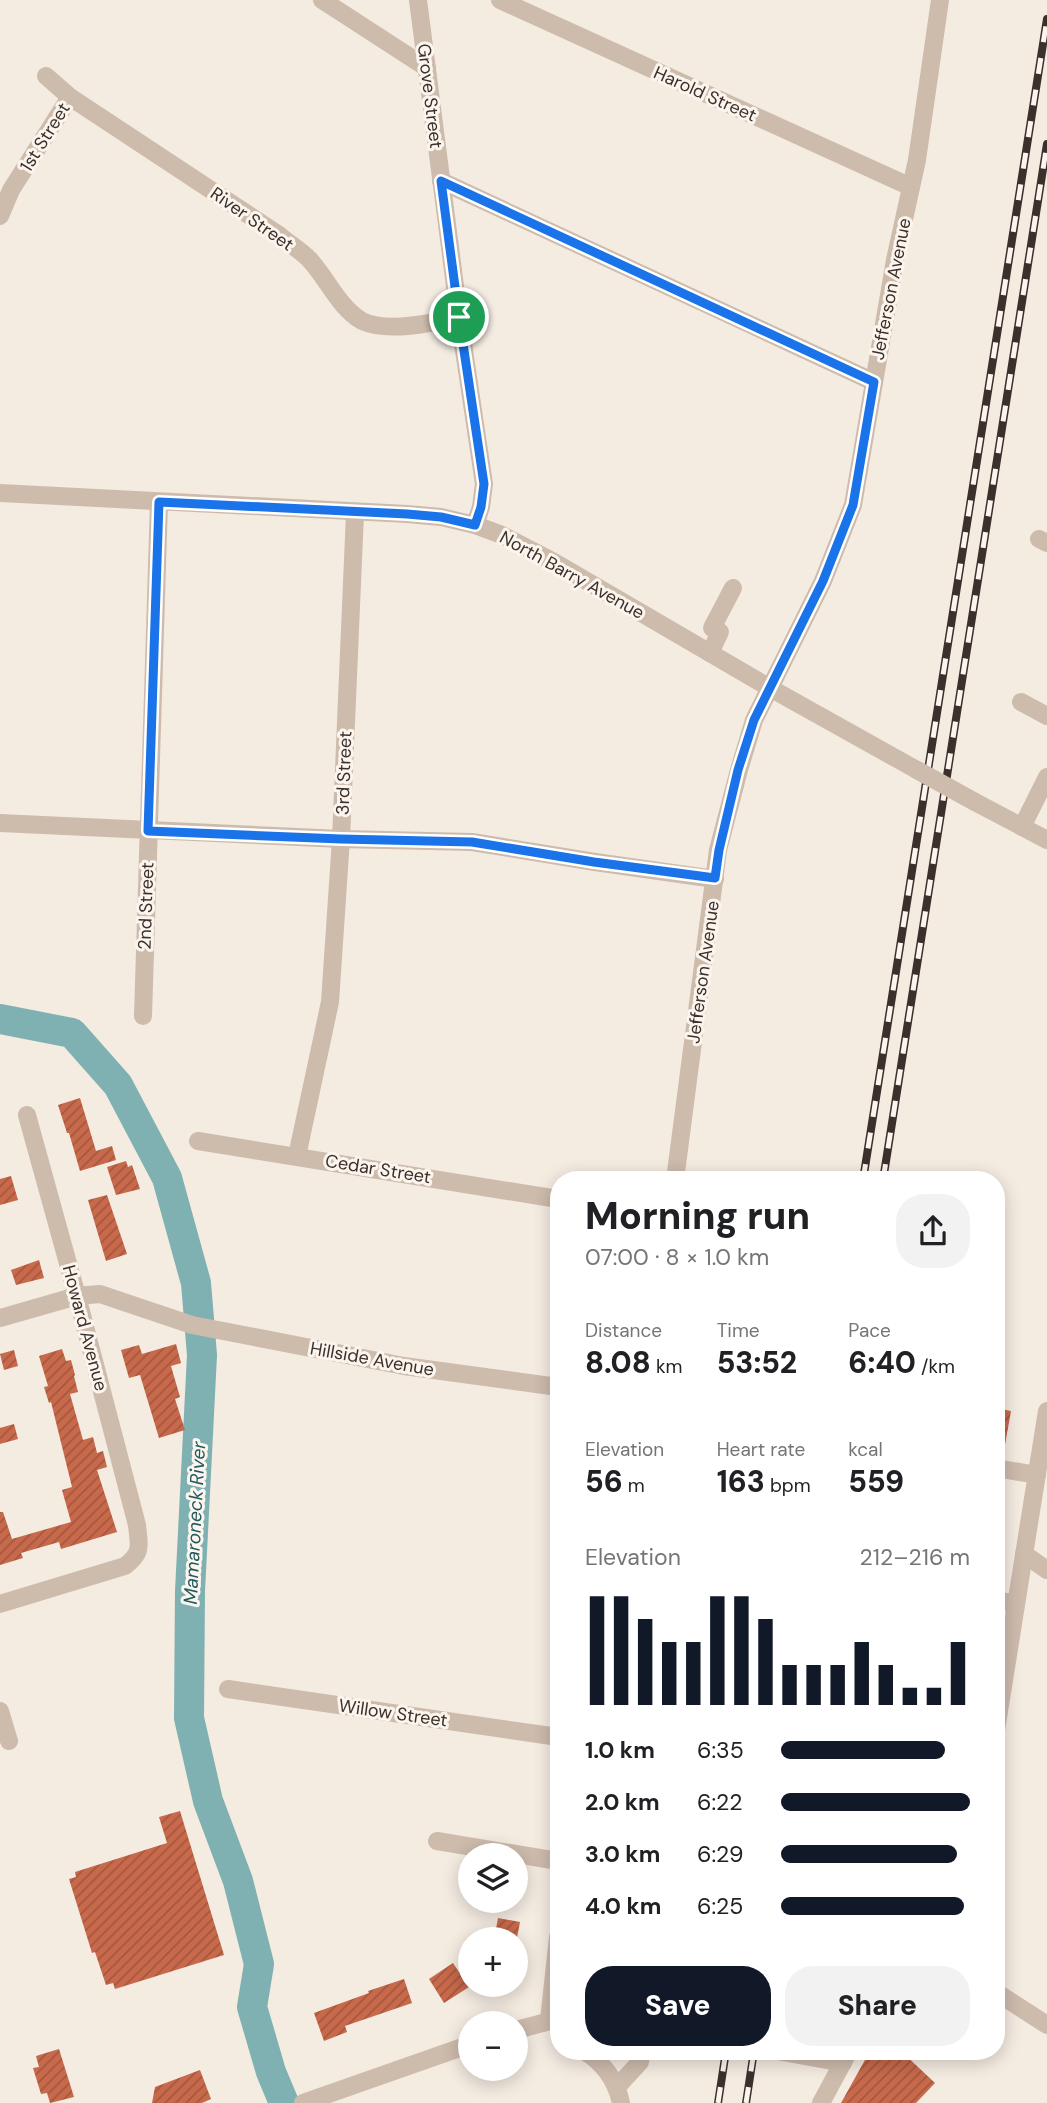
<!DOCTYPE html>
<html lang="en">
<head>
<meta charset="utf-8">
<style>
	:root { --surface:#fff; --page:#f2f2f2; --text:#202124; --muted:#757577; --accent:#111827 }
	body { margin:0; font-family:"DM Sans",sans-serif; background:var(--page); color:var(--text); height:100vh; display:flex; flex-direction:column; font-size:26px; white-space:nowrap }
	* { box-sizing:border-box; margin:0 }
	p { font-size:23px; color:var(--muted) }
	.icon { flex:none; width:38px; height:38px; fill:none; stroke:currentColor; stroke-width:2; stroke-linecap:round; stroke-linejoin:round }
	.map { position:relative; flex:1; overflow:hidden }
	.details { position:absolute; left:550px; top:1171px; width:455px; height:889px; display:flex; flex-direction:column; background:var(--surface); border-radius:28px; box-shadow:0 4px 18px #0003 }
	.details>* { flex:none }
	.fabs { position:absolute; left:458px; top:1843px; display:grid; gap:14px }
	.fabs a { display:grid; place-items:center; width:70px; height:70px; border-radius:50%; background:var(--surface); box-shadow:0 4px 18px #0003; font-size:35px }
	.pin { position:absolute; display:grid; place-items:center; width:60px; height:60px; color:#fff; margin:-30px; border:4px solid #fff; border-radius:50%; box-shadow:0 2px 7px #0007 }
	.round { display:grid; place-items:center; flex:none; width:74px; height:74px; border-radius:28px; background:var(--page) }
	.overview { display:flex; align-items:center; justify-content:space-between; height:119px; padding:0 35px }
	h1 { font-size:38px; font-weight:800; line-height:52px }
	.figures { display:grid; grid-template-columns:repeat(3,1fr); gap:10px; height:119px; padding:7px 35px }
	.figures div { display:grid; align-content:center }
	.figures b { font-size:30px; font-weight:800 }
	.figures small { font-size:19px; font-weight:400 }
	.figures p { font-size:19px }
	.chart { height:196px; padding:14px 35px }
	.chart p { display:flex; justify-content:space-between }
	.chart svg { width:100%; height:126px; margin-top:7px; stroke:var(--accent); stroke-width:6 }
	.cta { display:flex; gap:14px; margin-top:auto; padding:14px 35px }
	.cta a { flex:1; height:80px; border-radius:28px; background:var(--accent); color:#fff; font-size:28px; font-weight:800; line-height:80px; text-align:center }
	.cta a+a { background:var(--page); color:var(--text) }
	ul { padding:0 35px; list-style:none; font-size:23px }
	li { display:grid; grid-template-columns:112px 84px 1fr; align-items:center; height:52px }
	li i { height:18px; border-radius:9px; background:var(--accent) }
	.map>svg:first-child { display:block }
</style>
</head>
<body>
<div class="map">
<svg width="1047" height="2103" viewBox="0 0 1047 2103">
	<defs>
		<pattern id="building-hatch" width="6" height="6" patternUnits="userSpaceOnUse" patternTransform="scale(1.75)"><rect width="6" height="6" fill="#c8694b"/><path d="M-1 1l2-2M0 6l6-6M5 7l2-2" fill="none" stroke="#a4573f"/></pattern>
	</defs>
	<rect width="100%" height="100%" fill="#f4ebe1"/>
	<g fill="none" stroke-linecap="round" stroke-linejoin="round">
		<!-- river -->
		<polyline stroke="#7fb0b2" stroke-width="30" points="0,1019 72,1033 118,1085 167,1178 196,1283 202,1355 190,1591 189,1718 208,1801 238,1881 259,1964 252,2007 271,2072 284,2103"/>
	</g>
	<!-- building -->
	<g fill="url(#building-hatch)">
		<polygon points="80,1098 96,1151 112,1146 116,1160 80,1171 69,1133 67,1133 58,1105"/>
		<polygon points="126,1161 128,1167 132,1165 140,1189 116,1195 107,1167"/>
		<polygon points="11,1176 18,1200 0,1205 0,1179"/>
		<polygon points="107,1195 127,1254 106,1261 88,1200"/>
		<polygon points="39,1260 44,1278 16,1285 11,1270"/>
		<polygon points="176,1344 181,1363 171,1366 180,1397 175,1399 185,1430 159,1438 140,1375 129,1378 121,1350 139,1345 142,1354"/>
		<polygon points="62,1349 66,1361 71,1360 75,1375 74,1376 78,1392 70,1394 83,1440 93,1437 97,1453 103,1451 107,1467 97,1470 117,1532 61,1549 59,1542 21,1553 23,1558 0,1565 0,1512 3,1512 12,1539 71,1522 62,1490 72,1487 51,1402 49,1403 44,1387 48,1386 39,1356"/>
		<polygon points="14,1350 18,1366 4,1370 0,1354"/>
		<polygon points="996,1408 1011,1411 1003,1456 996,1456"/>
		<polygon points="14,1424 18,1439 0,1444 0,1428"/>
		<polygon points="180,1811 224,1955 115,1989 113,1983 106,1985 95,1952 92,1953 69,1879 76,1877 75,1872 167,1843 159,1817"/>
		<polygon points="498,1918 520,1922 517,1938 495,1934"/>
		<polygon points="453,1963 469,1987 444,2003 429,1979"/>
		<polygon points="404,1979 412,2003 345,2026 347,2032 324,2041 314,2013 369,1993 368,1991"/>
		<polygon points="59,2049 74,2097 50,2103 47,2093 41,2094 33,2068 39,2067 36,2056"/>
		<polygon points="870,2051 901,2051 935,2083 916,2103 841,2103"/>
		<polygon points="200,2070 211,2099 202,2103 152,2103 155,2087"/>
	</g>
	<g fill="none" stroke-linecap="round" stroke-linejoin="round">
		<!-- minor -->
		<g stroke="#cdbbac" stroke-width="18">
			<polyline points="322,0 427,68"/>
			<polyline points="418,0 459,317 484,484 481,507 475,525"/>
			<polyline points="500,0 911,187"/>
			<path d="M46,76L70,97L279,235C288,243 300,250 309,259C327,278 339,308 362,321C387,333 433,323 459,317"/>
			<polyline points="441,181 874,382"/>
			<polyline points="0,216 11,190 70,97"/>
			<polyline points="0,493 407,514 441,517 475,525 502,535 554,562 770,688 917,770"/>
			<polyline points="1039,539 1047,543"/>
			<polyline points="710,653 720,632 712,628 733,588"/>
			<polyline points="1021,702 1047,716"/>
			<polyline points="975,802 1047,840"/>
			<polyline points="0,823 341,839 472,842 595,862 715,879"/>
			<polyline points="1022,827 1047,777"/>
			<polyline points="143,1016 159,502"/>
			<polyline points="198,1141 558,1199"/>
			<polyline points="297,1156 330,1002 341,839 355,513"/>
			<polyline points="675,1180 718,850 739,770 754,720 823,581 853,505 895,260 917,160 940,0"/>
			<polyline points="0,1318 77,1296 100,1294 192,1325 404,1366 558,1387"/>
			<polyline points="996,1468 1037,1475"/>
			<polyline points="1024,1554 1047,1570"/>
			<polyline points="996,1601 1016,1603"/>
			<path d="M0,1604L125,1566C143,1552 139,1546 137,1525L77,1296L27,1115"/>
			<polyline points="228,1689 558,1737"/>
			<polyline points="0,1711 9,1741"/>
			<polyline points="996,1730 1047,1411"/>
			<polyline points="437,1841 558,1861"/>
			<polyline points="996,1992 1047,2025"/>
			<polyline points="549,2020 558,1937"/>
			<polyline points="516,2030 558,2019"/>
			<path d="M584,2051C604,2063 616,2080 621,2103"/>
			<polyline points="777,2051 843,2063"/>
			<polyline points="617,2087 640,2062 642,2051"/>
			<polyline points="303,2103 471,2044"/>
			<polyline points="821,2103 849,2051"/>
		</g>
		<!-- rail casing -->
		<g stroke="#3b302b" stroke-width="8">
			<g id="rail">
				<polyline points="863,1180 1047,19"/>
				<polyline points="883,1180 1047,144"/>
				<polyline points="718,2103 726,2051"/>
				<polyline points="746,2103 754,2051"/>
			</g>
		</g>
		<!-- rail -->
		<use href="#rail" stroke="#fbf5ee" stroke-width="5" stroke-dasharray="16" stroke-linecap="butt"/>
		<!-- minor-bridge -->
		<polyline stroke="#cdbbac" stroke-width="18" points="917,770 975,802"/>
	</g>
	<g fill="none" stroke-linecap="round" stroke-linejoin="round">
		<!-- route casing -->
		<g stroke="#fff" stroke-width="14">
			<polygon id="route" points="441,181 874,382 853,505 823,581 754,720 738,770 719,850 715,878 594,862 472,842 341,839 148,831 159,502 407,514 441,517 475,525 481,507 484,484 459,317"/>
		</g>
		<!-- route -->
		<use href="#route" stroke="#1a73e8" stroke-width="9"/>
	</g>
	<g text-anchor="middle" stroke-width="6" stroke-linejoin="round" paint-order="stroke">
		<!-- street labels -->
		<g font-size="18" fill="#3b302b" stroke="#fbf5ee">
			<text transform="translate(705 94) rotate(24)" y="6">Harold Street</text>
			<text transform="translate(430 96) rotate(83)" y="6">Grove Street</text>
			<text transform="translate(45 137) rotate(-58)" y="6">1st Street</text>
			<text transform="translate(252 219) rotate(35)" y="6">River Street</text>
			<text transform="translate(891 289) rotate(-79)" y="6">Jefferson Avenue</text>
			<text transform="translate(572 575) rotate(29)" y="6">North Barry Avenue</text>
			<text transform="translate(344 773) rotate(-88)" y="6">3rd Street</text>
			<text transform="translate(146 906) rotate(-88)" y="6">2nd Street</text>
			<text transform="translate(703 972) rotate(-82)" y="6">Jefferson Avenue</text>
			<text transform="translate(378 1169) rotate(9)" y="6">Cedar Street</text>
			<text transform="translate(85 1328) rotate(75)" y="6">Howard Avenue</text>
			<text transform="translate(372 1359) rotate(10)" y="6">Hillside Avenue</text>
			<text transform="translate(393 1713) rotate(8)" y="6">Willow Street</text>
		</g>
		<!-- water labels -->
		<g font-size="19" font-style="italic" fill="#1f5a5e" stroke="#fbf5ee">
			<text transform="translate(194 1523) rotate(-87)" y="7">Mamaroneck River</text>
		</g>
	</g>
</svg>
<div class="fabs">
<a><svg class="icon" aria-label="layers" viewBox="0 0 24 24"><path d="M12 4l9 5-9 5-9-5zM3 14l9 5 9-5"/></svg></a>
<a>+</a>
<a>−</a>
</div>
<div class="pin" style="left:459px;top:317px;background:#1e9e55"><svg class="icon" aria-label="arrive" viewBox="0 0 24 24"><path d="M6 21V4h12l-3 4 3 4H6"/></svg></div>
<section class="details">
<div class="overview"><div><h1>Morning run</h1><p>07:00 · 8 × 1.0 km</p></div><a class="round"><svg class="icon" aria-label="share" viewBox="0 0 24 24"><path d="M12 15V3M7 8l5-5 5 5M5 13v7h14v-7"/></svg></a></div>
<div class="figures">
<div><p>Distance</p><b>8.08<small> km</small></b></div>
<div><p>Time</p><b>53:52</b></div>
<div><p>Pace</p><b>6:40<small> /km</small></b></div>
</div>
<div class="figures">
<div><p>Elevation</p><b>56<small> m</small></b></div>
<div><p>Heart rate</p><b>163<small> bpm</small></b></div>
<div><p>kcal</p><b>559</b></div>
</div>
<div class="chart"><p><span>Elevation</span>212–216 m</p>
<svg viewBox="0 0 160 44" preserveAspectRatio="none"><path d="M5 44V6M15 44V6M25 44V14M35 44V22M45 44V22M55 44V6M65 44V6M75 44V14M85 44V30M95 44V30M105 44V30M115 44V22M125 44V30M135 44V38M145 44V38M155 44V22"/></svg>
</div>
<ul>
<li><b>1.0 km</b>6:35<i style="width:87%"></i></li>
<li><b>2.0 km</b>6:22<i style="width:100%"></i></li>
<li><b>3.0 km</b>6:29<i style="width:93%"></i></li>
<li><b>4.0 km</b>6:25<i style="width:97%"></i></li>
</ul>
<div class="cta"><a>Save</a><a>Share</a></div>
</section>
</div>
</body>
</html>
